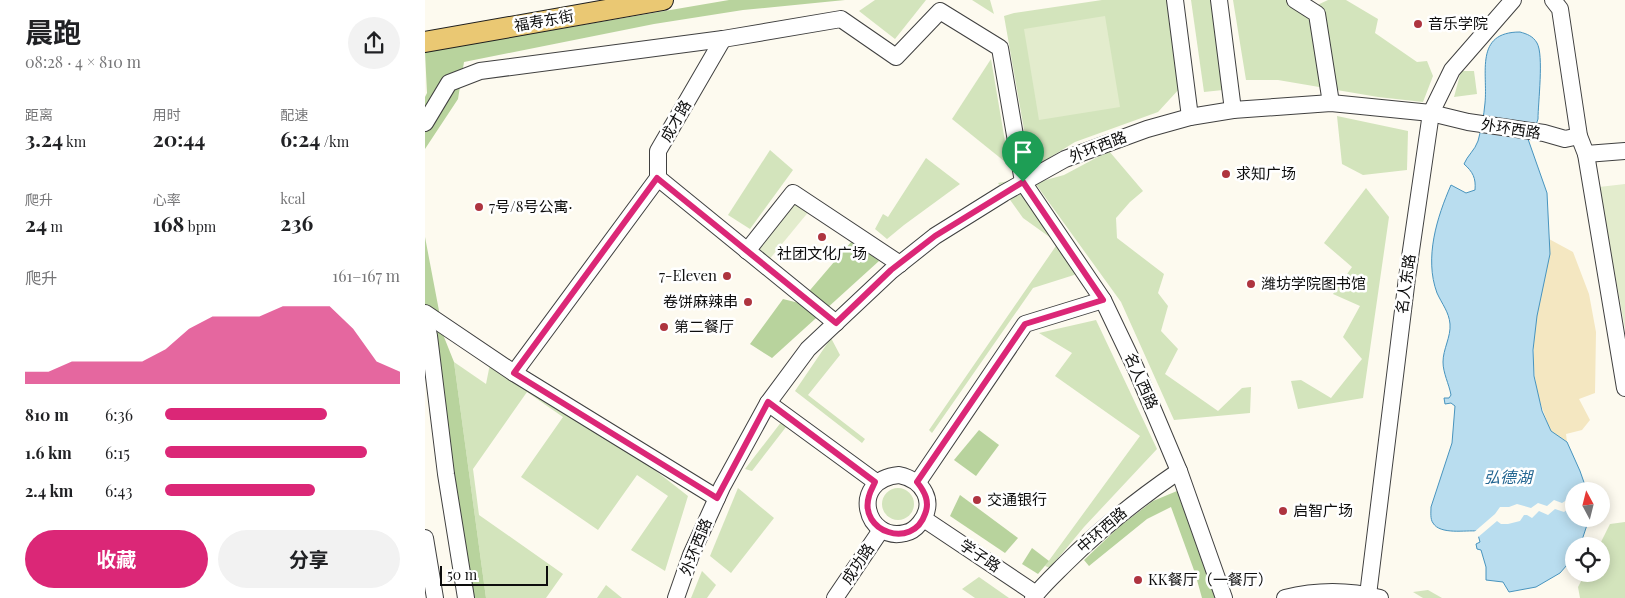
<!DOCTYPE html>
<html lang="zh">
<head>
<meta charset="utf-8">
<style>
	:root { --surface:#fff; --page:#f2f2f2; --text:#202124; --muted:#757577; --accent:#db2777 }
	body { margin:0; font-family:"Playfair Display","Noto Sans SC",serif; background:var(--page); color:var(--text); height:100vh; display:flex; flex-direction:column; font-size:19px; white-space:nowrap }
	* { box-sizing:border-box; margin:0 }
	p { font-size:16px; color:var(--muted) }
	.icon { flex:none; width:28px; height:28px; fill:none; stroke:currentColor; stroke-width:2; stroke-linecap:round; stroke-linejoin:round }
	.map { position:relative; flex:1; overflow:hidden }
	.sheet { display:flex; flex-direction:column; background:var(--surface); width:425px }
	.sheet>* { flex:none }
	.needle { width:32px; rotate:353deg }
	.controls { position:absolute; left:1140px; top:482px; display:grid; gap:10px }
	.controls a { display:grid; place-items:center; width:45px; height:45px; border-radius:50%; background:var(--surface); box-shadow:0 2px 12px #0003; font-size:25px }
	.scale { position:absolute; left:15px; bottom:12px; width:108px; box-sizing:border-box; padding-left:5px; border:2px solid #0d0d0d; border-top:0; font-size:14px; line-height:18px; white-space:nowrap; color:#0d0d0d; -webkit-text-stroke:4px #fff; paint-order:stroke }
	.pin { position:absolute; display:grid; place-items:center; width:42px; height:42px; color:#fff; margin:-51px -21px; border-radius:50% 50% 50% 0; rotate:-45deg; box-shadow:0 0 5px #0007 }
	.pin .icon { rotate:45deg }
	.round { display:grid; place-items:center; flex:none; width:52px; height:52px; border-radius:26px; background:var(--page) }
	.overview { display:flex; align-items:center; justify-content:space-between; height:85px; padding:0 25px }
	h1 { font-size:28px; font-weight:700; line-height:38px }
	.stats { display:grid; grid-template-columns:repeat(3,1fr); gap:8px; height:85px; padding:5px 25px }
	.stats div { display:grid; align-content:center }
	.stats b { font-size:21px; font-weight:700 }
	.stats small { font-size:14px; font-weight:400 }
	.stats p { font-size:14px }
	.chart { height:140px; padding:10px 25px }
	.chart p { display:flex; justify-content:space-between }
	.chart svg { width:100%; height:90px; margin-top:5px; fill:var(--accent); opacity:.7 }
	.cta { display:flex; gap:10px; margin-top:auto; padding:10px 25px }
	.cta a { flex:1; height:58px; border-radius:30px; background:var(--accent); color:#fff; font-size:20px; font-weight:700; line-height:58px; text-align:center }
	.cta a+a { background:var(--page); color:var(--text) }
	ul { padding:0 25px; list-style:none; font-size:16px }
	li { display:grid; grid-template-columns:80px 60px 1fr; align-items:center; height:38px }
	li i { height:12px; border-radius:6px; background:var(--accent) }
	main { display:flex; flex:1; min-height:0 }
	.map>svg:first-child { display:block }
</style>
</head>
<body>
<main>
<section class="sheet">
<div class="overview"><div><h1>晨跑</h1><p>08:28 · 4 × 810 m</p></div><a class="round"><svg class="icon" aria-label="share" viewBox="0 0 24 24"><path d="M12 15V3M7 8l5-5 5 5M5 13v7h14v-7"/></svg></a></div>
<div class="stats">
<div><p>距离</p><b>3.24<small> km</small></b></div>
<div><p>用时</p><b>20:44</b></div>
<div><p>配速</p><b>6:24<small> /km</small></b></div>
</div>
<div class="stats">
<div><p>爬升</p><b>24<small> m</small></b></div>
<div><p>心率</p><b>168<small> bpm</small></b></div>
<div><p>kcal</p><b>236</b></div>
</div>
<div class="chart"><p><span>爬升</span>161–167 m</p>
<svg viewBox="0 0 160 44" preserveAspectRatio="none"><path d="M0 44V38L10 38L20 33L30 33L40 33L50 33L60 27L70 17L80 11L90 11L100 11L110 6L120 6L130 6L140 17L150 33L160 38V44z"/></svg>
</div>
<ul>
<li><b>810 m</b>6:36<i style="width:69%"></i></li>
<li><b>1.6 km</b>6:15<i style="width:86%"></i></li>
<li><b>2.4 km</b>6:43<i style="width:64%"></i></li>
</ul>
<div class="cta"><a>收藏</a><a>分享</a></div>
</section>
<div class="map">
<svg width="1200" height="598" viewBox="0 0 1200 598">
	<rect width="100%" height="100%" fill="#fdfaef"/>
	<!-- green -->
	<g fill="#d3e4bc">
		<polygon points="450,0 501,0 470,39 434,11"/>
		<polygon points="547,0 565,0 569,14"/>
		<polygon points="677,0 744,0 755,88 733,112 650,142 606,169 579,16 589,13"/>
		<polygon points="766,0 789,0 798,90 779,92"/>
		<polygon points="808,0 871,0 888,7 903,0 921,0 953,19 950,33 992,62 1002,61 1008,76 998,102 953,97 853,80 821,80"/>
		<polygon points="566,59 584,165 527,119"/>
		<polygon points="1036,71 1049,71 1052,94 1029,97"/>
		<polygon points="912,116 983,131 982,170 938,175 917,164"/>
		<polygon points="345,150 368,170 325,229 303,215"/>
		<polygon points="684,151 718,191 705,202 691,218 692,238 739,274 733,293 743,306 736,331 753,349 740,374 793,411 817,388 826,387 825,413 749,420 696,302 610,183 639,175"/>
		<polygon points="501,158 535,184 479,225 462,239 450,229 458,214 463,217"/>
		<polygon points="589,180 655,270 649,275 608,288 507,433 504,430 633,243 598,218 573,183"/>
		<polygon points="941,188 964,217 938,398 873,409 866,381 876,380 906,398 937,359 918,337 935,306 908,294 927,267 899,243"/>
		<polygon points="671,320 732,449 659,527 625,568 620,566 715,436 630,376 647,353 614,333"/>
		<polygon points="406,338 415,355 383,395 440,439 437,443 370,391"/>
		<polygon points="29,362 61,384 65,364 199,446 263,496 240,571 206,550 243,496 212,475 173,530 96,477 138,417 102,392 48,469 54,515 138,574 121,598 61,598"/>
		<polygon points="357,421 421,466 361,427 327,471 320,469"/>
		<circle cx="473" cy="504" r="16"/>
		<polygon points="313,488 349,518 306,573 285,556"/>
		<polygon points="1200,522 1200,598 1155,598 1153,587 1160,574 1176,574 1176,546 1174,546 1185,524"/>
		<polygon points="277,571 291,585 282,598 266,598"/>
		<polygon points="554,577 584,598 550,598 537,589"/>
		<polygon points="181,585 197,598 172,598"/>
		<polygon points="1003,590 1017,598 998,598 988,592"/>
	</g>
	<!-- forest -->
	<g fill="#b8d39d">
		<polygon points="304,0 420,0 318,10 229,24 39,62 33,99 0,149 0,97 2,93 0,52"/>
		<polygon points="0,237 19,337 29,362 61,598 47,598 0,357"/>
		<polygon points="427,241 454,261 347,358 325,344 358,299 374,303"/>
		<polygon points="554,430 574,445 551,476 529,460"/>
		<polygon points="752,491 790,598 777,598 770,573 746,507 722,519 664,566 659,560 695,526 728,501"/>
		<polygon points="535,495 593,538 580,553 525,516"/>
		<polygon points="607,548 624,561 613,574 597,564"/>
	</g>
	<!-- sand -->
	<path fill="#f4e7c1" d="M1124,239L1148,252L1164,294L1171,332L1170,393L1154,399L1165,420L1157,430L1141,434L1142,442C1137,439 1130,435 1126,431C1123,426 1121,418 1119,413C1097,359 1116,295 1124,239Z"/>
	<!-- pitch -->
	<g fill="#e3eccd">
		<polygon points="680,16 695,107 614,120 599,29"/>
		<polygon points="1200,184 1200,329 1174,187"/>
		<polygon points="368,198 385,210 343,261 327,249"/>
	</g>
	<!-- water -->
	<path fill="#b9ddef" stroke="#4894be" d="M1095,32C1102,34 1108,36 1112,43C1119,55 1113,103 1113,119L1110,128L1106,130L1103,139L1122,193L1125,254L1112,316L1108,350L1109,376L1117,411L1126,431L1142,442L1155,471L1162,491H1149V519H1164L1155,546H1149V557L1135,573L1111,587L1084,592L1078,582L1061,580V567L1056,550L1052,549L1051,544L1055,542L1052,531C1041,530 1015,535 1008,523C1005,519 1006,512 1006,507L1027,443L1030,406L1026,403L1020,404L1019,398H1024L1026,395C1024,384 1018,373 1018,362C1018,349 1026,337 1025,324C1024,312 1017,304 1012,293C999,258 1012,217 1026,185L1041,193L1050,190C1051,178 1048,172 1039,164C1042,156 1050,150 1053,141C1056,130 1059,115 1060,103C1063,73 1049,32 1095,32Z"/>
	<!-- pier -->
	<polygon fill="#fdfaef" points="1145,498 1149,499 1149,508 1146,507 1139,512 1130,509 1123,515 1114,511 1107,518 1102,515 1099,515 1095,521 1083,524 1076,524 1072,521 1052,538 1050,533 1048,533 1070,514 1075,507 1084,507 1092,504 1106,508 1113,503 1122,506 1129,500 1137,503"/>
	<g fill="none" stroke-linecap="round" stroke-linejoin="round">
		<!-- minor casing -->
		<g stroke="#404040" stroke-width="18">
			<g id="minor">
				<polyline points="750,0 765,117"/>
				<polyline points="794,0 808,110"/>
				<polyline points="870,0 892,14 906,103"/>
				<polyline points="1128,0 1135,9 1154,136 1161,154 1200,151"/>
				<polyline points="0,123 24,83 55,71 298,39 416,19 471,57 515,11 575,48 598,182 678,300 711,369 754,471 799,598"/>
				<polyline points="1161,154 1200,388"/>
				<polyline points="233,178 411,323"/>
				<polyline points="322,251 368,193 475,264"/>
				<polyline points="0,313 89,373 292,498"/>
				<polyline points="0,317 4,336 21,474 41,598"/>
				<polyline points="89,373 233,178 233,151 298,39"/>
				<polyline points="343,403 451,482"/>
				<path d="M474,475C498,480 512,502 495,523C491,528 486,532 480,533C441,543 423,480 474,475Z"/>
				<polyline points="493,482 600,324 678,300"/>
				<polyline points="499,519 611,594"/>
				<polyline points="0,538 10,598"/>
				<polyline points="943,595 982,278 1006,113 1027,70 1088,0"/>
				<polyline points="251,598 266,555 297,487 343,403 383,349 466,271 510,236 579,193 640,159 722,129 765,117 808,110 906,103 1006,113 1043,122 1119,133 1140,139 1154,136"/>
				<polyline points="410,598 456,530"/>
				<path d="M608,598C617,586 629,575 640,564C675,529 713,499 754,471"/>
				<path d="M860,598C892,590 923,590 955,598"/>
			</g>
		</g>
		<!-- major casing -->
		<g stroke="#1e1e1e" stroke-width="22">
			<polyline id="major" points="0,42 238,0"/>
		</g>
		<!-- minor -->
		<use href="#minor" stroke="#fff" stroke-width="16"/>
		<!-- major -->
		<use href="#major" stroke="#eac873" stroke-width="20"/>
	</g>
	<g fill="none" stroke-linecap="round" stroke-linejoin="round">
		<!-- route casing -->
		<g stroke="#fff" stroke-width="10">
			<path id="route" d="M232,178L411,323L466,270L510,236L598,182L678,300L600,324L492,482C500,492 505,502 500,514C488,550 433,532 444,496C445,491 448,487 450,482L343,402L292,498L89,373Z"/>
		</g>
		<!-- route -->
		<use href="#route" stroke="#db2777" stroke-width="6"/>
	</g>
	<!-- markers -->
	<g fill="#ae343f" stroke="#fff" stroke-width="2">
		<circle cx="993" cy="24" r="5"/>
		<circle cx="801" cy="174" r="5"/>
		<circle cx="54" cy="207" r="5"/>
		<circle cx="397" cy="237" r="5"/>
		<circle cx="302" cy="276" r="5"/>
		<circle cx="826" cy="284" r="5"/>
		<circle cx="323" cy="302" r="5"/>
		<circle cx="239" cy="327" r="5"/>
		<circle cx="552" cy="500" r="5"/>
		<circle cx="858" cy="511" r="5"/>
		<circle cx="713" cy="580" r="5"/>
	</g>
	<g text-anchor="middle" stroke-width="5" stroke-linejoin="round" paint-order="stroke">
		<!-- street labels -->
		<g font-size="15" fill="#0d0d0d" stroke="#fff">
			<text transform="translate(119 21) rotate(-10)" y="5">福寿东街</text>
			<text transform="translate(251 121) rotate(-60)" y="5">成才路</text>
			<text transform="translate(1086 129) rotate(9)" y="5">外环西路</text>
			<text transform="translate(673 147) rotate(-21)" y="5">外环西路</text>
			<text transform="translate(981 284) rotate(-82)" y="5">名人东路</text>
			<text transform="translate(716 381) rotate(66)" y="5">名人西路</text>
			<text transform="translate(677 530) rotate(-41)" y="5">中环西路</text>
			<text transform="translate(271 547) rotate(-68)" y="5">外环西路</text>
			<text transform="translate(555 556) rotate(34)" y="5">学子路</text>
			<text transform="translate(433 564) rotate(-56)" y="5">成功路</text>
		</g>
		<!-- poi labels -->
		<g font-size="15" fill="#0d0d0d" stroke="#fff" text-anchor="start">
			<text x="1003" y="29">音乐学院</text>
			<text x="811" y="179">求知广场</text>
			<text x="64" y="212">7号/8号公寓·</text>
			<text x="397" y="259" text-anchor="middle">社团文化广场</text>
			<text x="292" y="281" text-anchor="end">7-Eleven</text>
			<text x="836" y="289">潍坊学院图书馆</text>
			<text x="313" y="307" text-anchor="end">卷饼麻辣串</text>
			<text x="249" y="332">第二餐厅</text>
			<text x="562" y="505">交通银行</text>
			<text x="868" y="516">启智广场</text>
			<text x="723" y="585">KK餐厅（一餐厅）</text>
		</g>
		<!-- water labels -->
		<g font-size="16" font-style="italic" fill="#246692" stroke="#fff">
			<text x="1083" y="483">弘德湖</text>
		</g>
	</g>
</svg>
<div class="controls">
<a><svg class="needle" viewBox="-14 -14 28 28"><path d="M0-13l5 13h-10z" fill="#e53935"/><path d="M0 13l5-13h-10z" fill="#757577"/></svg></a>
<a><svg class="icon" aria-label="locate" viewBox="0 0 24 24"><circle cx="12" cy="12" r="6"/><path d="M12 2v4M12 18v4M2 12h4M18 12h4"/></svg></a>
</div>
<div class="scale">50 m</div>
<div class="pin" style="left:598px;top:182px;background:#1e9e55"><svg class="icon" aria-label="arrive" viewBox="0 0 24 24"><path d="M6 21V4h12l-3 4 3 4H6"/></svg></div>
</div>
</main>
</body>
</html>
